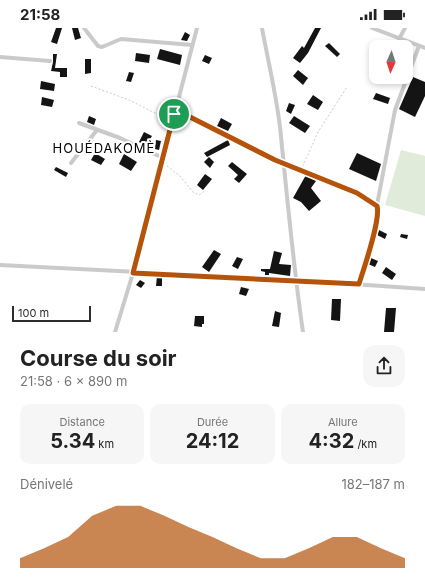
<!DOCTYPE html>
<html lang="fr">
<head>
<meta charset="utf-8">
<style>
	:root { --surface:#fff; --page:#f6f6f6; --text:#222; --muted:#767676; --accent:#b45309 }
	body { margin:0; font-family:Inter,sans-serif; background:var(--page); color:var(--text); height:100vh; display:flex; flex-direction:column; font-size:15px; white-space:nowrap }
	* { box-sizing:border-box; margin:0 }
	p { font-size:13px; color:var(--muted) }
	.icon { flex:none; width:22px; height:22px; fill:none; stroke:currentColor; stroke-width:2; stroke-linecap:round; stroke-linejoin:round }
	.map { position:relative; height:304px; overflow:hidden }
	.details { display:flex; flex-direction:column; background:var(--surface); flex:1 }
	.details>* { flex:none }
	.needle { width:26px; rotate:183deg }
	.fabs { position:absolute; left:369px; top:12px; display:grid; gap:8px }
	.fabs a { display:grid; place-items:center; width:44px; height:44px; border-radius:8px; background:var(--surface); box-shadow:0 2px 6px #0003; font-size:20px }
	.scale { position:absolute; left:12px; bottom:10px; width:79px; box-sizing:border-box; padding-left:4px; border:2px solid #2d2d2d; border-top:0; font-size:11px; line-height:14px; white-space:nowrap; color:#2d2d2d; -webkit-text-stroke:3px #fff; paint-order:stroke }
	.pin { position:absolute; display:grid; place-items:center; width:34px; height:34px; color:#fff; margin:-17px; border:2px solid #fff; border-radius:50%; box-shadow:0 1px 4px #0007 }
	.round { display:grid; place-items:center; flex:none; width:42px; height:42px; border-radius:12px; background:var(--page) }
	.head { display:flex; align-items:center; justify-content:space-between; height:68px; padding:0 20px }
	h1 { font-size:22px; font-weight:700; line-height:30px }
	.figures { display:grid; grid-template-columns:repeat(3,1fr); gap:6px; height:68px; padding:4px 20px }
	.figures div { display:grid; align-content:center; border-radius:10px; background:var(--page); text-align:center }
	.figures b { font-size:20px; font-weight:700 }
	.figures small { font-size:11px; font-weight:400 }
	.figures p { font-size:11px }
	.chart { height:112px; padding:8px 20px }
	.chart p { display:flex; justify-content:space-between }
	.chart svg { width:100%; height:72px; margin-top:4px; fill:var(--accent); opacity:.7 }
	.status { display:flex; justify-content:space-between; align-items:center; height:28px; padding:0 20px; background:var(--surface); direction:ltr }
	.status svg { height:11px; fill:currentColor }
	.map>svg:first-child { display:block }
</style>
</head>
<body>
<div class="status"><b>21:58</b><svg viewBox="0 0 49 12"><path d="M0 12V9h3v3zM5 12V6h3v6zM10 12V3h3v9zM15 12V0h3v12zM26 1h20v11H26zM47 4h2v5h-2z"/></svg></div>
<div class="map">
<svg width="425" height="304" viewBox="0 0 425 304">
	<rect width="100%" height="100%" fill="#fff"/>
	<!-- green -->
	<polygon fill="#e0ebda" points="401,122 425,128 425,188 385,177"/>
	<!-- building -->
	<g fill="#141414">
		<polygon points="56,0 62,0 57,16 51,14"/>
		<polygon points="72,0 78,0 81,10 75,12"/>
		<polygon points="315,0 321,0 308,25 300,35 293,30 302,18 304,20"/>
		<polygon points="185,4 190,7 187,13 181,12"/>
		<polygon points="329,15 340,26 337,29 325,18"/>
		<polygon points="160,21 182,27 180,37 157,31"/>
		<polygon points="136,25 150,27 149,35 135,33"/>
		<polygon points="53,26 57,26 55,40 67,40 67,49 60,49 60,44 51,43 53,34"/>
		<polygon points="205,27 212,30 209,36 202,33"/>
		<polygon points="85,31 91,31 91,45 85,46"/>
		<polygon points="298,42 308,50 303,57 293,48"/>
		<polygon points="129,44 134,45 131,54 126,53"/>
		<polygon points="413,49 425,54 425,68 415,89 399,81"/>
		<polygon points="41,53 55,56 54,63 40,61"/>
		<polygon points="376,65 390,70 388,76 373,71"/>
		<polygon points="313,67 323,74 318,82 307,76"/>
		<polygon points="42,69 54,72 52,79 41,77"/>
		<polygon points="289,75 295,77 291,86 286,83"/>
		<polygon points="89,88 96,91 94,97 87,94"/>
		<polygon points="294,88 310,98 305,105 289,95"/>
		<polygon points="221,90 232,96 228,103 217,98"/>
		<polygon points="144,104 152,108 146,118 139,114"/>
		<polygon points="156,112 161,113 159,122 155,121"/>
		<polygon points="228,112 230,117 207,129 204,125"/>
		<polygon points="95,125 105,131 101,137 91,132"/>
		<polygon points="357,125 381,136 376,153 349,141"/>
		<polygon points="124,126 137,134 131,143 119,136"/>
		<polygon points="209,129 214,134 210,140 204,134"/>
		<polygon points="232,134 247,146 239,155 234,151 238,147 228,138"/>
		<polygon points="56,139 68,145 66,149 54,142"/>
		<polygon points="205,146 212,151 203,162 197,157"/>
		<polygon points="306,147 316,153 311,160 321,173 309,183 301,174 293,170"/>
		<polygon points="379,202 387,206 385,211 377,207"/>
		<polygon points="401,206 408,207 407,211 400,209"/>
		<polygon points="214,222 221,226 209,244 202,239"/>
		<polygon points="274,223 282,225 279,236 291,237 290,248 269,245 269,247 265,247 265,244 261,243 261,241 270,241"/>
		<polygon points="237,229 243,231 238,241 232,238"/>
		<polygon points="371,230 378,233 375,239 368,236"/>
		<polygon points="386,239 396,246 392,252 382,245"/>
		<polygon points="157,248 162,249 162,258 156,258"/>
		<polygon points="140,252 145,255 141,260 136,257"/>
		<polygon points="241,259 249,261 246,268 239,266"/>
		<polygon points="332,271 341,271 340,293 331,292"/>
		<polygon points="386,280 396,280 394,304 384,304"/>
		<polygon points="275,283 281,285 279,299 272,298"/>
		<polygon points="195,288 204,288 204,296 202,296 202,299 194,298"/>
	</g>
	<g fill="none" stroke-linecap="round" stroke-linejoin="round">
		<!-- path -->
		<g stroke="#cacaca" stroke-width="1" stroke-dasharray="2 2" stroke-linecap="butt">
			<polyline points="91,58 129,72 155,85 168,88"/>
			<polyline points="179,86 188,88 278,134"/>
			<polyline points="289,137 353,163"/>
			<polyline points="167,138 180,148 193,164 199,167 206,162"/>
			<polyline points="301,142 318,104 347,59"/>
		</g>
		<!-- minor -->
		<g stroke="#cacaca" stroke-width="4">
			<polyline points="84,0 98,18 102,19 121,11 192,17"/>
			<path d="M262,0C268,33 276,65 280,99C287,167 293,236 303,304"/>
			<polyline points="372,0 425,20"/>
			<polyline points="399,11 405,0"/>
			<polyline points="0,29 50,33"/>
			<polyline points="79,95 120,110 163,130"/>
			<polyline points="71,135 97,102"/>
			<path d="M357,165C363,168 374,172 377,179C381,187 362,243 359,256"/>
			<polyline points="377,177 395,82 419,18"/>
			<polyline points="0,237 295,252 425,261"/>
			<polyline points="115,304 133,245 197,0"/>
		</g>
	</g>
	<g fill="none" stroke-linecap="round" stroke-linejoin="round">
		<!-- route casing -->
		<g stroke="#fff" stroke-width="8">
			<path id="route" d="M174,86L188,88L275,132L357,165L377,178C381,191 364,240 359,256L133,245Z"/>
		</g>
		<!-- route -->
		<use href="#route" stroke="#b45309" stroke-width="5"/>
	</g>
	<g text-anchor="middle" stroke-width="4" stroke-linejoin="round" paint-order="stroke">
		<!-- quarter labels -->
		<g font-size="13" letter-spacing="1" fill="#000" stroke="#fff">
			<text x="104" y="125">HOUÉDAKOMÈ</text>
		</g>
	</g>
</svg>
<div class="fabs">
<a><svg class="needle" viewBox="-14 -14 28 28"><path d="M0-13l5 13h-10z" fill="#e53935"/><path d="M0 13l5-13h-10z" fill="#767676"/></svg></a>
</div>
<div class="scale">100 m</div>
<div class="pin" style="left:174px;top:86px;background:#1e9e55"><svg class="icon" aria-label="arrive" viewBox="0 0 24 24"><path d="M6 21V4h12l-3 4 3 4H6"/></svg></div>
</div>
<section class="details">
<div class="head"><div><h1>Course du soir</h1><p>21:58 · 6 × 890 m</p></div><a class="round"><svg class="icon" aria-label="share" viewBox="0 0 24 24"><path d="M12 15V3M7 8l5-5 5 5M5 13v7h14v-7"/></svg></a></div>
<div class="figures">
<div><p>Distance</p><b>5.34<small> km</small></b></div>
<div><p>Durée</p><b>24:12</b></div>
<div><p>Allure</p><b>4:32<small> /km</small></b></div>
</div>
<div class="chart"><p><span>Dénivelé</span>182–187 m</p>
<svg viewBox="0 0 160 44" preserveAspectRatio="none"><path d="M0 44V38L10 32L20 25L30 12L40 6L50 6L60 12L70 19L80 25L90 32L100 38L110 38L120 32L130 25L140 25L150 32L160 38V44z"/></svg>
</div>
</section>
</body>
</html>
